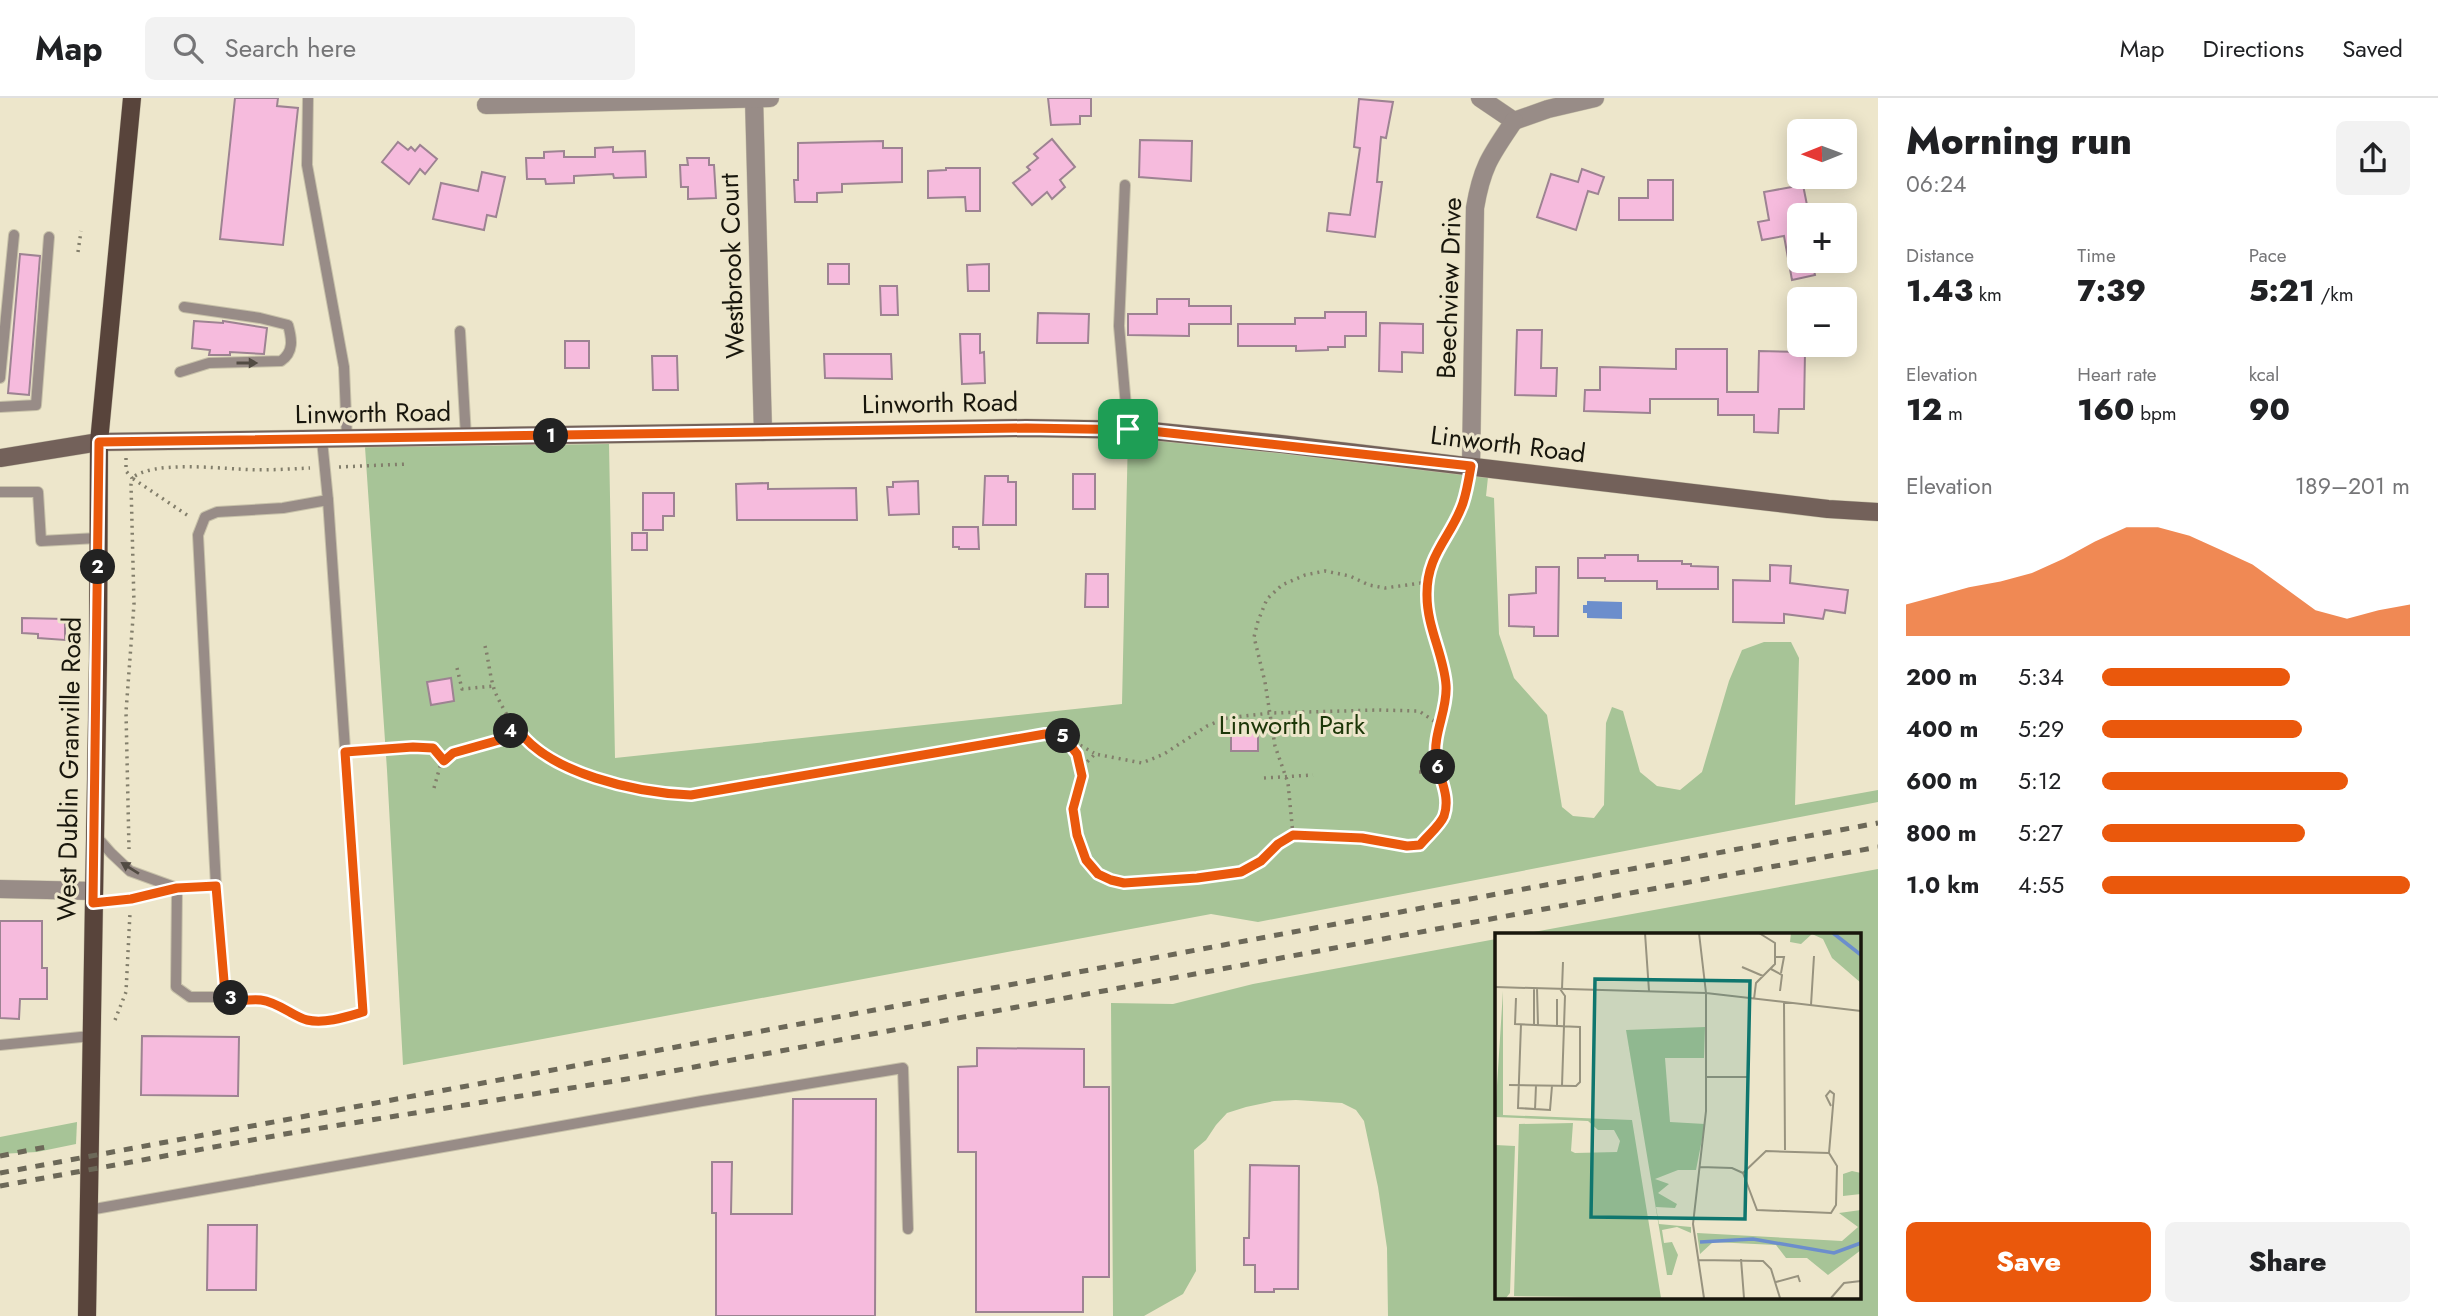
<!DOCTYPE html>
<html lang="en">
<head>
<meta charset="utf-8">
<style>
	:root { --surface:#fff; --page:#f2f2f2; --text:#202124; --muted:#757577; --line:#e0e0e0; --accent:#ea580c }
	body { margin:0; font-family:Jost,sans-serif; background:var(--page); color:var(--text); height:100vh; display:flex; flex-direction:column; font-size:26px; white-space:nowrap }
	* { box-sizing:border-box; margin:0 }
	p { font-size:23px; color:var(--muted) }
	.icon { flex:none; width:38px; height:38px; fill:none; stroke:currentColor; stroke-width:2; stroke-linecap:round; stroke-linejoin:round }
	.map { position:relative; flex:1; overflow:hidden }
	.drawer { display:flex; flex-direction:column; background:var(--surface); width:560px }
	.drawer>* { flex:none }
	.needle { width:46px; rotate:269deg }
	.tools { position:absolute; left:1787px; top:21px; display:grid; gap:14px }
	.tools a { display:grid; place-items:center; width:70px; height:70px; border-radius:10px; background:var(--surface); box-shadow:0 4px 18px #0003; font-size:35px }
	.pin { position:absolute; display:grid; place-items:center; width:60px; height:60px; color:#fff; margin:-30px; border-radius:14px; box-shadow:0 4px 10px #0006 }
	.km { position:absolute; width:35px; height:35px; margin:-18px; border-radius:50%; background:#222; color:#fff; font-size:19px; line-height:35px; text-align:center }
	.round { display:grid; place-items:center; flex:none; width:74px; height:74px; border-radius:10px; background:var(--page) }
	.overview { display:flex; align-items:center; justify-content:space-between; height:119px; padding:0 28px }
	h1 { font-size:38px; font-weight:800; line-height:52px }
	.figures { display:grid; grid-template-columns:repeat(3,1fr); gap:10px; height:119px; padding:7px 28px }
	.figures div { display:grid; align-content:center }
	.figures b { font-size:30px; font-weight:800 }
	.figures small { font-size:19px; font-weight:400 }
	.figures p { font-size:19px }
	.chart { height:196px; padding:14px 28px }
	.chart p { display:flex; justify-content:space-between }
	.chart svg { width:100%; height:126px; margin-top:7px; fill:var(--accent); opacity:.7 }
	.cta { display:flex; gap:14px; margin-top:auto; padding:14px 28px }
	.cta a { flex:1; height:80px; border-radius:10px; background:var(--accent); color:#fff; font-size:28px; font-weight:800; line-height:80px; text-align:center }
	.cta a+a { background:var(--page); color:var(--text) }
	ul { padding:0 28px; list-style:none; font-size:23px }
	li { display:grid; grid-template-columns:112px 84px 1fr; align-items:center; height:52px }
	li i { height:18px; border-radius:9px; background:var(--accent) }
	header { display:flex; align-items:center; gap:42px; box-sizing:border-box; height:98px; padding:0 35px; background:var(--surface); border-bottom:2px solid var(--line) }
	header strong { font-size:33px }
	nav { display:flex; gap:38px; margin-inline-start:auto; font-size:24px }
	.search { width:490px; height:63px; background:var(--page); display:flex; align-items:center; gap:18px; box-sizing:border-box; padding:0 24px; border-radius:10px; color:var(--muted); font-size:26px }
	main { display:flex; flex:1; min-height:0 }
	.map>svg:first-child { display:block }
</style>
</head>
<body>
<header>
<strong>Map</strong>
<div class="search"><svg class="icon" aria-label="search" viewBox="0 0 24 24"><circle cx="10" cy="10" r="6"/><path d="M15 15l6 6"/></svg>Search here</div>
<nav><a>Map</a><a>Directions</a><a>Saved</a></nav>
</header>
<main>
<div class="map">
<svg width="1878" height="1218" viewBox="0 0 1878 1218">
	<rect width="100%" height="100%" fill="#ede6cb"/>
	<!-- green -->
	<g fill="#a7c497">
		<polygon points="1128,336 1488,379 1486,398 1494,400 1499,536 1514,580 1547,617 1562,709 1573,718 1594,720 1604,707 1606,625 1612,609 1623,613 1640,674 1657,688 1680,692 1702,674 1729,583 1742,552 1764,544 1791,544 1799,560 1795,707 1878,692 1878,704 1258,824 1211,816 403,967 387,672 365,349 609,346 615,660 1122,606"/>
		<polygon points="1878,771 1878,1218 1388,1218 1387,1150 1378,1089 1364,1023 1356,1012 1342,1005 1296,1002 1274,1003 1246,1009 1227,1015 1216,1027 1206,1042 1194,1052 1196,1173 1183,1196 1144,1218 1113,1218 1111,905 1173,906 1253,886 1496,841 1496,1199 1859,1199 1859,836 1523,836"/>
		<polygon points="77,1024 76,1046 37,1054 0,1056 0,1039"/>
	</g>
	<!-- water -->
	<polygon fill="#6c8ecc" points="1587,503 1622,504 1622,521 1587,520 1587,515 1583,515 1583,507 1587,507"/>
	<!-- building -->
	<g fill="#f6bbdd" stroke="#9d8392" stroke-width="2">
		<polygon points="235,0 278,0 277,8 298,10 283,147 220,141"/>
		<polygon points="1048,0 1091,0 1091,18 1080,18 1080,26 1051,27"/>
		<polygon points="1359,1 1393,4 1386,40 1381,39 1377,84 1382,84 1375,139 1327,133 1329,115 1350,117 1360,50 1354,49"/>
		<polygon points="1052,41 1075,69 1060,82 1065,89 1052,101 1047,94 1032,107 1013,85 1030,72 1027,69 1038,60 1034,56"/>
		<polygon points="1140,42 1192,43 1191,83 1139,79"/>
		<polygon points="883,43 883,50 902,50 902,84 842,86 842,94 817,95 817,104 795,104 794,82 798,82 798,45"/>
		<polygon points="398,44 408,52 411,49 415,53 420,47 437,61 425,76 420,71 409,86 382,64"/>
		<polygon points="613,49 613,54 645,53 646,79 614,80 613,76 574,78 574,85 546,86 545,81 527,81 526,60 544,60 544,54 564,53 564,59 595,59 595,50"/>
		<polygon points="687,60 709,60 709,67 714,67 716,100 688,101 688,89 681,89 680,67 688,67"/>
		<polygon points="946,70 980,70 980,113 966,113 965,99 928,100 928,73 946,72"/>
		<polygon points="1582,71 1604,79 1598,96 1588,93 1576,132 1537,119 1551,76 1578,84"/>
		<polygon points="482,74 505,79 496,119 487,117 484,132 433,121 441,85 478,93"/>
		<polygon points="1648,82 1673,82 1673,122 1619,122 1619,100 1648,100"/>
		<polygon points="1803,87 1809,117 1799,117 1799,163 1812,163 1815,177 1792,182 1784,138 1762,142 1758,124 1769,122 1764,94"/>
		<polygon points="20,156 40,158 29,297 8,295"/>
		<rect x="828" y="166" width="21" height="20"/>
		<polygon points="989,166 989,193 968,193 967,167"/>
		<polygon points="880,188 897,188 898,217 881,217"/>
		<polygon points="1157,201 1189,201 1189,208 1231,208 1231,226 1189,226 1189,238 1128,237 1128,216 1157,216"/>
		<polygon points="1325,214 1366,214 1366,238 1345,238 1345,249 1328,249 1328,252 1296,253 1296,248 1238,248 1238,226 1295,226 1295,220 1325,220"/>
		<polygon points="1038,215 1089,216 1088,245 1037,245"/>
		<polygon points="194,223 223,225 223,223 267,230 264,256 230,254 230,257 209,257 210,252 192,250"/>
		<polygon points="1380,225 1423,226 1423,255 1402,254 1402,274 1379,273"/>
		<polygon points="1517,232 1542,232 1541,270 1557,270 1556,298 1515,297"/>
		<polygon points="960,236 980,236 980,255 984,254 985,285 962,286"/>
		<rect x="565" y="243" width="24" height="27"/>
		<polygon points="1676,251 1727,251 1727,294 1758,294 1759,253 1805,254 1804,311 1779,311 1778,335 1754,334 1754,317 1718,317 1718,301 1650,301 1650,315 1584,313 1585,292 1600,292 1600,269 1676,271"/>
		<polygon points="824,256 891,256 892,281 825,280"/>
		<polygon points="652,258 677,258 678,292 653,292"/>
		<rect x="1073" y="376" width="22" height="35"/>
		<polygon points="985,378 1008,378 1008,384 1016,384 1016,427 983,427"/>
		<polygon points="918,383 919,416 889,417 887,389 893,389 893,384"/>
		<polygon points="768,385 768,391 856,390 857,422 737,422 736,386"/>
		<polygon points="643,395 674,395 674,418 663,418 663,432 643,432"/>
		<polygon points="953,429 978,429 979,451 959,451 959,449 953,449"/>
		<rect x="632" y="435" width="15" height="17"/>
		<polygon points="1605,457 1638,457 1638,463 1682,463 1682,466 1691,466 1691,468 1718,469 1718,491 1657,491 1657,483 1605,483 1605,480 1578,480 1578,460 1605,460"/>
		<polygon points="1770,467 1791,468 1790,485 1848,492 1845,515 1825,512 1823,521 1784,516 1784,525 1733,524 1733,482 1770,483"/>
		<polygon points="1536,469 1559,469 1558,538 1534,538 1534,529 1509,528 1509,497 1536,495"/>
		<polygon points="1086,476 1108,476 1108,509 1085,509"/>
		<polygon points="22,520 65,521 65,542 38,540 38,536 22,535"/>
		<polygon points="451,580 454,603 431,607 427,584"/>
		<rect x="1231" y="626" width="27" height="27"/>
		<polygon points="0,823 42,823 42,870 47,870 47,901 20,901 19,921 0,920"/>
		<polygon points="142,938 239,939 238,998 141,997"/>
		<polygon points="977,950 1084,951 1084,989 1109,989 1109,1179 1083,1179 1083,1214 976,1214 976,1054 958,1054 958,969 977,968"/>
		<polygon points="793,1001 876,1001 875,1218 716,1218 716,1115 712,1115 712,1064 732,1064 731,1116 792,1116"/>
		<polygon points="1250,1067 1299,1068 1298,1191 1274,1191 1274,1194 1255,1194 1255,1167 1244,1167 1244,1140 1249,1140"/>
		<polygon points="208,1127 257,1127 256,1192 207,1192"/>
	</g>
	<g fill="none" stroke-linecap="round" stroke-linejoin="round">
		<!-- service casing -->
		<g stroke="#c7c1a9" stroke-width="12">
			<g id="service">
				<polyline points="308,0 307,67 344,269 347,341"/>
				<polyline points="1125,87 1119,228 1128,331"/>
				<polyline points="460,233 466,339"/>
				<path d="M180,274L209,265L281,263C294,254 292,241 288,227L260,220L184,209"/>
				<polyline points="0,280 14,137"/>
				<polyline points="0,309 36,307 49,139"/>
				<polyline points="0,394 38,394 41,443 98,440"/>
				<polyline points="96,738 111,755 130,773 177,790"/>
				<path d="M216,788L225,895C234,907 248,900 261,902C278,904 293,919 307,922C325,926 346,919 363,914L328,402"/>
				<polyline points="177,790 176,889 190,899 228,899"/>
				<polyline points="93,805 131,801 177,790 216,788 198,437 205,419 217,414 283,410 328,402 322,342"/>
				<polyline points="0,947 91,938"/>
				<polyline points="89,1112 702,1003 903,970 908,1131"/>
			</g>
		</g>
		<!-- minor casing -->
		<g stroke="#c7c1a9" stroke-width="19">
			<g id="minor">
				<polyline points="754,0 763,334"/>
				<polyline points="1480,0 1514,23"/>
				<polyline points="486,7 770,0"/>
				<polyline points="1514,23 1548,11 1595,0"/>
				<path d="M1471,368L1475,110C1482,68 1491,57 1514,23"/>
				<polyline points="0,791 93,793"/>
			</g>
		</g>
		<!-- secondary casing -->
		<g stroke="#c7c1a9" stroke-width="19">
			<polyline id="secondary" points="0,360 99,344 1026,330 1142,332 1281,346 1828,411 1878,414"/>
		</g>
		<!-- primary casing -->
		<g stroke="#c7c1a9" stroke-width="19">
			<polyline id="primary" points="87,1218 98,563 99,344 132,0"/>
		</g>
		<!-- path -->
		<g stroke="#827e6b" stroke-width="3.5" stroke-dasharray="2 5" stroke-linecap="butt">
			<polyline points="78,154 81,133"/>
			<polyline points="126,360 126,373 132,380 131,386 134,506 126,614 129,751"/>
			<polyline points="339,369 407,366"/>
			<path d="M187,417L132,380C153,363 213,370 239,371C263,373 287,371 310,370"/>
			<path d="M485,548C489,563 490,582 496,596C501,607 510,623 518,633C556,679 634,695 690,697L1045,636L1064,638L1094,655"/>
			<polyline points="457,570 462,591 494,588"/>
			<polyline points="1440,627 1419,613 1378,612 1270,615 1227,620 1207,628 1164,656 1142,665 1095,656 1085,666 1072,711 1077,738 1086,762 1098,777 1111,782 1124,785 1197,780 1241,774 1261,763 1278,746 1293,737 1362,740 1407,748 1420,747 1443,720 1446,702 1436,659 1436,645 1446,599 1446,584 1430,527 1427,499 1428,484 1435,455 1452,430 1464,404 1468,384"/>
			<polyline points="1065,640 1077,656 1081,676"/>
			<polyline points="358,653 413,649 433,651 444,663"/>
			<polyline points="1419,674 1439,673"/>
			<polyline points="1264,680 1313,677"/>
			<polyline points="434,690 441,665 453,655 503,641 516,629"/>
			<polyline points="1293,737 1288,685 1275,648 1265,584 1254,539 1258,523 1267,501 1282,487 1305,477 1325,473 1350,478 1369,487 1385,490 1428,484"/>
			<polyline points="115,922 126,894 130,815"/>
		</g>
		<!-- service -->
		<use href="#service" stroke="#988c87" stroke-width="10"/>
		<!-- minor -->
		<use href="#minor" stroke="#988c87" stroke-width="18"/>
		<!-- secondary -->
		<use href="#secondary" stroke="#73615a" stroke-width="18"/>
		<!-- primary -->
		<use href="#primary" stroke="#58443b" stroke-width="18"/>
		<!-- rail -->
		<g stroke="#6c6858" stroke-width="5" stroke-dasharray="9 9" stroke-linecap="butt">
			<polyline points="0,1058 51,1048"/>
			<polyline points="0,1075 1878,725"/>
			<polyline points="0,1088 296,1034 646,978 1878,749"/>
		</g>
	</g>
	<!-- one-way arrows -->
	<defs><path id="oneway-solid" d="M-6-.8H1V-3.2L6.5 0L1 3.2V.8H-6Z" transform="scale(1.75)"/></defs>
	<g fill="#524b43">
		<use href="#oneway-solid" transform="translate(247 265)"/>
		<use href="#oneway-solid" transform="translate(130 770) rotate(-148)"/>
	</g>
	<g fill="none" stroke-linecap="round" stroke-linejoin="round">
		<!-- route casing -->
		<g stroke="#fff" stroke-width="14">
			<path id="route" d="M1026,330L1142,332L1471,368C1469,380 1467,393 1463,405C1451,440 1426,456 1427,498C1427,529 1444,558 1446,587C1448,611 1433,635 1436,660C1439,680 1451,698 1444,718C1440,728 1427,738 1420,747L1407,748L1362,740L1293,737L1278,746L1261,763L1241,774L1197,780L1124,785L1111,782L1098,776L1086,762L1077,737L1073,711L1082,678L1077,656L1063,638L1045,636L691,697C638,695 547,676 516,629L503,641L453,655L444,663L433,650L413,649L345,654L363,914C346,919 325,926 307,922C294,919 278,904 261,902C249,900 234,907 225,895L216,788L177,790L131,801L93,805L99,344Z"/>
		</g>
		<!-- route -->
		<use href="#route" stroke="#ea580c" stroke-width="9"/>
	</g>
	<g text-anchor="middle" stroke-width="6" stroke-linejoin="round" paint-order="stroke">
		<!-- street labels -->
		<g font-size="26" fill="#18160c" stroke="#ede6cb">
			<text transform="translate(732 168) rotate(-92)" y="9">Westbrook Court</text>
			<text transform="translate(1449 190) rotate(-88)" y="9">Beechview Drive</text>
			<text transform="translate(940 305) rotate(-1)" y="9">Linworth Road</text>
			<text transform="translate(373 315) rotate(-1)" y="9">Linworth Road</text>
			<text transform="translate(1508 346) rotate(7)" y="9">Linworth Road</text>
			<text transform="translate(69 671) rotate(-89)" y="9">West Dublin Granville Road</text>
		</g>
		<!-- park labels -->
		<g font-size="26" fill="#1c3708" stroke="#ede6cb">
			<text x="1292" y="636">Linworth Park</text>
		</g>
	</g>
	<!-- overview -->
	<g transform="translate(1495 835)">
		<rect width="366" height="366" fill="#ede6cb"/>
		<path d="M296,0H366V50L337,25L328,6L317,1L306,11L295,9ZM8,58V182L137,187L166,365L19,363L24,191L78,190L76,218L80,220L122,219L125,208L119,197H103L93,188L0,184ZM210,94L209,125H170L175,189L210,191L201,237H183L160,246L174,251L163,260L182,271L180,275L161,274L164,291L196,294V300L182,294L167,297L169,310L177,309L183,322L177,342H172L131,97ZM0,212L20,213L15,360L11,365H0ZM357,238L366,240V261L348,263V241ZM366,277V317L333,342L312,325H291L281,312L218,309L205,321L202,300L347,308L363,294L344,280Z" fill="#a7c497"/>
		<path fill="none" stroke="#6c8ecc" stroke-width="3.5" d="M338,0L366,22M205,309L258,306L339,320L366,310"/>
		<path fill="none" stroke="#98937f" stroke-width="2" d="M150,0L154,58M204,0L211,60V178L198,291L209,365M280,24H289L286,40M247,34L268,43M276,36L287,42L285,58M0,54L211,60L366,78M42,55L43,92M65,56L70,63L67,153M67,56L68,29M259,66L261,50L280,31V10L264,0M289,69L290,217M316,72L319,23M26,91L23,175L55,177L57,153M39,91V56M62,92V66M253,110V173M211,144H253M14,152L81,153L85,149V94L20,91L21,65M40,177L41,152M334,220L339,161L335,158L331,163L336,173M205,234L237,235L248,240M248,240L262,277L336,280L341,272L342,233L334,220M248,240L271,218L334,220M246,326L249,365M203,327L268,328L276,336L285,365M281,349L303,343L305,349M336,365L349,350L366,348"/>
		<path fill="#0f766e" fill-opacity="0.15" stroke="#0f766e" stroke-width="3.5" d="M100,46L255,48L250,286L96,284Z"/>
		<rect width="366" height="366" fill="none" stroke="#18160c" stroke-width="3.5"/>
	</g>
</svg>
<div class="tools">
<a><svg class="needle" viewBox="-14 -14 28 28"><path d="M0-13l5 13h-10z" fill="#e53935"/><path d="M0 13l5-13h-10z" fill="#757577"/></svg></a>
<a>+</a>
<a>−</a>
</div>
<div class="pin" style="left:1128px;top:331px;background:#1e9e55"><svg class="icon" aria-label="arrive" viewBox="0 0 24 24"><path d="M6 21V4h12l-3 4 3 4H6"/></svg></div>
<b class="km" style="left:551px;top:338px">1</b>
<b class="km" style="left:98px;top:469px">2</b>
<b class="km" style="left:231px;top:900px">3</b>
<b class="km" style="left:511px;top:633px">4</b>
<b class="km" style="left:1063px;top:638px">5</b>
<b class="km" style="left:1438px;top:669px">6</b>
</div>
<section class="drawer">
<div class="overview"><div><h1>Morning run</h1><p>06:24</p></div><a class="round"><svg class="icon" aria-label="share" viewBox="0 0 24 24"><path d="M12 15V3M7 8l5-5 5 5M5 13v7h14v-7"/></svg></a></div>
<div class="figures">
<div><p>Distance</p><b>1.43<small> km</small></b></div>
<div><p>Time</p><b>7:39</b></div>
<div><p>Pace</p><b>5:21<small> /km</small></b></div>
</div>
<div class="figures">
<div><p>Elevation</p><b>12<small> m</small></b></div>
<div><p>Heart rate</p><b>160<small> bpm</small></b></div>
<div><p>kcal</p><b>90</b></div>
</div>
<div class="chart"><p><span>Elevation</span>189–201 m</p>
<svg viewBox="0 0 160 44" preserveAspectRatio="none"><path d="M0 44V33L10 30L20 27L30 25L40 22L50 17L60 11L70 6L80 6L90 9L100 14L110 19L120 27L130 35L140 38L150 35L160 33V44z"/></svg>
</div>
<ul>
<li><b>200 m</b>5:34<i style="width:61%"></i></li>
<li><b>400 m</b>5:29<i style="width:65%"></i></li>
<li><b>600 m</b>5:12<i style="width:80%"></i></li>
<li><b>800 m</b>5:27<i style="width:66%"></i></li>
<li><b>1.0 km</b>4:55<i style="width:100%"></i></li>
</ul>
<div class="cta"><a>Save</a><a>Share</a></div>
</section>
</main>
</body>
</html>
